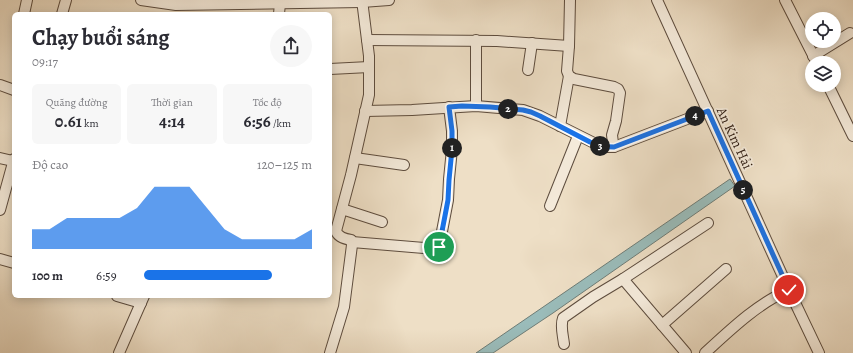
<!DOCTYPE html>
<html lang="vi">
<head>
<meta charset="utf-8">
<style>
	:root { --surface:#fff; --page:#f7f7f7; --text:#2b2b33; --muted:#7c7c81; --accent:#1a73e8 }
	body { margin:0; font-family:Alegreya,serif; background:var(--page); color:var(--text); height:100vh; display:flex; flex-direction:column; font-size:15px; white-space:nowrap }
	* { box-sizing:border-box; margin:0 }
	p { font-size:13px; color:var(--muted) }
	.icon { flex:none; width:22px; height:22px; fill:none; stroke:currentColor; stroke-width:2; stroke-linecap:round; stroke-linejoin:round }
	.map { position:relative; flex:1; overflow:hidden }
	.sheet { position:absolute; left:12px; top:12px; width:320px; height:286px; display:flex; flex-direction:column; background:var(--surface); border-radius:6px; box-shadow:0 2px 10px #0003 }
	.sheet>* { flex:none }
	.tools { position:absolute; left:805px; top:12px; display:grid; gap:8px }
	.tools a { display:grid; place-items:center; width:36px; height:36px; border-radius:50%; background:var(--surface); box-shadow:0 2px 10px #0003; font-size:20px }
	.pin { position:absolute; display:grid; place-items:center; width:34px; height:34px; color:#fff; margin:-17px; border:2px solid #fff; border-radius:50%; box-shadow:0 1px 4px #0007 }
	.km { position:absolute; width:20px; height:20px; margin:-10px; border-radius:50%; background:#222; color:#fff; font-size:11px; line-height:20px; text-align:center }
	.round { display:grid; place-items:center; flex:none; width:42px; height:42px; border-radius:21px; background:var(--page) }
	.overview { display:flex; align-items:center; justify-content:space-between; height:68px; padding:0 20px }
	h1 { font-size:22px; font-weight:700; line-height:30px }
	.figures { display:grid; grid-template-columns:repeat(3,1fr); gap:6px; height:68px; padding:4px 20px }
	.figures div { display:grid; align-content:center; border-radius:6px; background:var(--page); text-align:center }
	.figures b { font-size:17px; font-weight:700 }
	.figures small { font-size:11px; font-weight:400 }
	.figures p { font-size:11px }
	.chart { height:112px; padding:8px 20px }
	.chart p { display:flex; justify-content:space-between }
	.chart svg { width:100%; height:72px; margin-top:4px; fill:var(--accent); opacity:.7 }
	ul { padding:0 20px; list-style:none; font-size:13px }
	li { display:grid; grid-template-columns:64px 48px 1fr; align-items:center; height:30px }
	li i { height:10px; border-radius:5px; background:var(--accent) }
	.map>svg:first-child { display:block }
</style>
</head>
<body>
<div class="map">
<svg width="853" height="353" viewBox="0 0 853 353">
	<rect width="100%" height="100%" fill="#eedfc6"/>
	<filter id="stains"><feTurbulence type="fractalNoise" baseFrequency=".005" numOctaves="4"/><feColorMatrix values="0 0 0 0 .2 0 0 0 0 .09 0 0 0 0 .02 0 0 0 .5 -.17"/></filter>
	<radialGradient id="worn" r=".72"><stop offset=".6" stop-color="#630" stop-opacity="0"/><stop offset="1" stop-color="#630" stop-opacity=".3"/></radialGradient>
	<!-- water -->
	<polygon fill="#9abcba" stroke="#6e7c76" points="730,179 735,186 553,313 493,353 476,353"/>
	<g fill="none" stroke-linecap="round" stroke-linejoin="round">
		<!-- minor casing -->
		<g stroke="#5d4c3e" stroke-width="12">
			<g id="minor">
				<polyline points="141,0 176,5 362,2 389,0"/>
				<polyline points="570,0 569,46 567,71 569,76 574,79 614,87 618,89 620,93 616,121 612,135 613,143 614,147"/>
				<polyline points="657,0 789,290 819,353"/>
				<polyline points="785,0 817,63"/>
				<polyline points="24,14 27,0"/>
				<polyline points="62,14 66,0"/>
				<polyline points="279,14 280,3"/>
				<polyline points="367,40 497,41 569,46"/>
				<polyline points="476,40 476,106"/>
				<polyline points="813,56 850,33"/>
				<polyline points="330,69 369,67"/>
				<polyline points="528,70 532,43"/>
				<polyline points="0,85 14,90"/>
				<polyline points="828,85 853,136"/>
				<polyline points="365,111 412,110 476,106 523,110 540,116 598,145 605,147 614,147 708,111"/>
				<polyline points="560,126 569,76"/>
				<polyline points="0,158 13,161"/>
				<polyline points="355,158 404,165"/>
				<polyline points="550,206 578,136"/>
				<polyline points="342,209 382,222"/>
				<polyline points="0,210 14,159"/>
				<polyline points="352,242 436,249 439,247 448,200 449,179 452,149 452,131 449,107"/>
				<polyline points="0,259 14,263"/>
				<polyline points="623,279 686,353"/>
				<polyline points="117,296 141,303"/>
				<polyline points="662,325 726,269"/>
				<path d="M564,344C563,335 560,326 563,318L593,297L623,279L708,223"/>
				<polyline points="119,353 144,296"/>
				<path d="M330,353L344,307L352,245L351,240C345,239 338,237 336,231L351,175L369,95V56L362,0"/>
				<path d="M705,353C730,330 758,303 789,290"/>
			</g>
		</g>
		<!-- minor -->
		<use href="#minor" stroke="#f4eada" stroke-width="10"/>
	</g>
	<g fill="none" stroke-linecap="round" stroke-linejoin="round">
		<!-- route casing -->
		<g stroke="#fff" stroke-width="8">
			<path id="route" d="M439,247L448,200L449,180L452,149V131L449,107L462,106L490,107L523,110L531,112L540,116L590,142C599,146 605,147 614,147L708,111L789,290"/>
		</g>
		<!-- route -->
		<use href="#route" stroke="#1a73e8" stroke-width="5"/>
	</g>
	<g text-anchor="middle" stroke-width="3.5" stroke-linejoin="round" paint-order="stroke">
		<!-- street labels -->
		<g font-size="14" fill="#2d1b11" stroke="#f4eada">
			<text transform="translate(735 138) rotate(65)" y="5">An Kim Hải</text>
		</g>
	</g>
	<rect width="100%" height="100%" filter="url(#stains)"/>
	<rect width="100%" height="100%" fill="url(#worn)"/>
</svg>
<div class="tools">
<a><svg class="icon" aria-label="locate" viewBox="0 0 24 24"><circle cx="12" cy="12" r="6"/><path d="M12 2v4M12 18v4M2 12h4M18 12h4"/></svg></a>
<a><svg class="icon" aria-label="layers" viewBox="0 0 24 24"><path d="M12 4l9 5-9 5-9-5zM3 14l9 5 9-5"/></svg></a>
</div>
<div class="pin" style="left:439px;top:247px;background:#1e9e55"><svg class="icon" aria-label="arrive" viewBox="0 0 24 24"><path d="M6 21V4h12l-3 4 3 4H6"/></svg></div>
<div class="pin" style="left:789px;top:290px;background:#d93025"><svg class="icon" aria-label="check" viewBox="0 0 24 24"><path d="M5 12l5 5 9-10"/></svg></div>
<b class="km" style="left:452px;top:148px">1</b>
<b class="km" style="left:508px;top:109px">2</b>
<b class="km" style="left:600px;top:146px">3</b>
<b class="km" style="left:695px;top:116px">4</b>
<b class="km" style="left:743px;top:190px">5</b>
<section class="sheet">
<div class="overview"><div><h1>Chạy buổi sáng</h1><p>09:17</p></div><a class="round"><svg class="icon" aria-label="share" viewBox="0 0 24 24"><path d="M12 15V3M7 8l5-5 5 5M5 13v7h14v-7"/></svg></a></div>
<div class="figures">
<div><p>Quãng đường</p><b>0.61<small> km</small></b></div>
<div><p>Thời gian</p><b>4:14</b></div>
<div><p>Tốc độ</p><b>6:56<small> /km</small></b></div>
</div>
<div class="chart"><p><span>Độ cao</span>120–125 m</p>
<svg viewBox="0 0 160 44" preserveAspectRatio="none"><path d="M0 44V32L10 32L20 25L30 25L40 25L50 25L60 19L70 6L80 6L90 6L100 19L110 32L120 38L130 38L140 38L150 38L160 32V44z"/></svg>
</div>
<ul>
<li><b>100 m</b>6:59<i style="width:76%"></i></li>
</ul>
</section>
</div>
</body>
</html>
